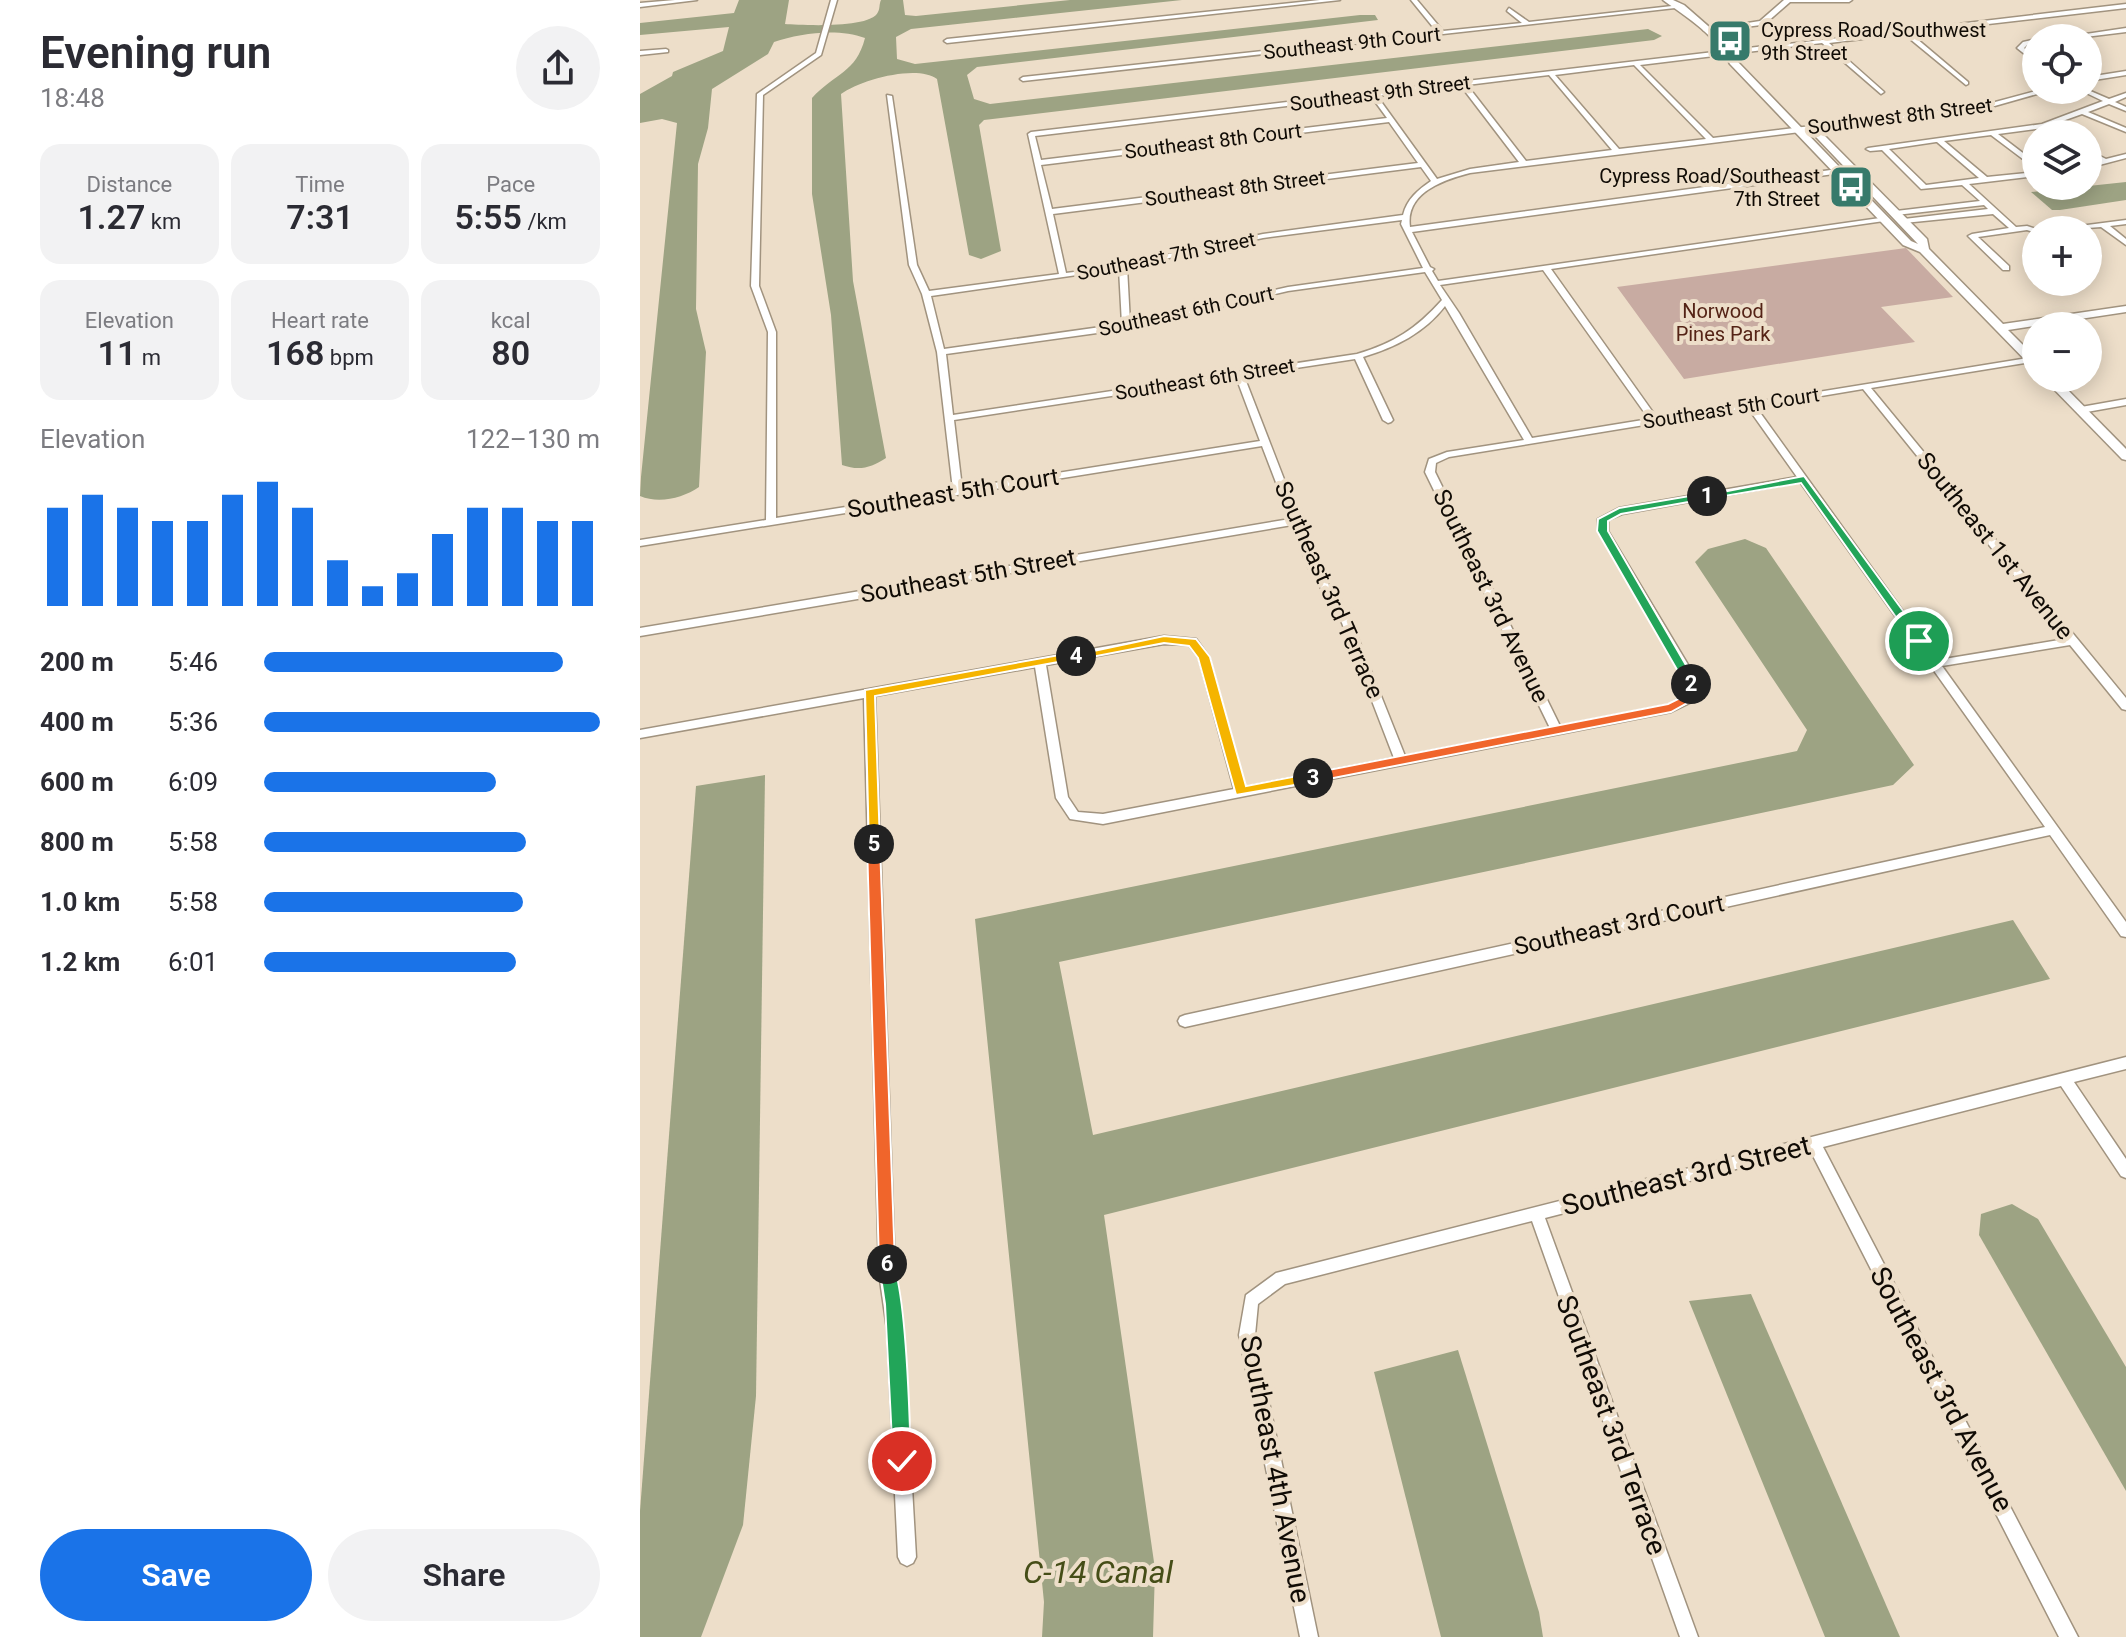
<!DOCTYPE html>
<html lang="en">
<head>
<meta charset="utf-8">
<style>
	:root { --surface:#fff; --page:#f2f2f3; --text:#2b2b33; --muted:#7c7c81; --accent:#1a73e8 }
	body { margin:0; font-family:Roboto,sans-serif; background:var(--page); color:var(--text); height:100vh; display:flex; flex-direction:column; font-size:30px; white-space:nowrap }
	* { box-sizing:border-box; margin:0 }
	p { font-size:26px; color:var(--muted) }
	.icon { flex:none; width:44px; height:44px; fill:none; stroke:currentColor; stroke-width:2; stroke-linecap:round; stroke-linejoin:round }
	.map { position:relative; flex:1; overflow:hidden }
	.side { display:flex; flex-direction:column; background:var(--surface); width:640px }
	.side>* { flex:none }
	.controls { position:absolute; left:1382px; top:24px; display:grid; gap:16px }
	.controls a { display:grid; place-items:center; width:80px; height:80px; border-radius:50%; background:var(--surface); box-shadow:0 4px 20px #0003; font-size:40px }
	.pin { position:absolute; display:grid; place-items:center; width:68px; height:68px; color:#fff; margin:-34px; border:4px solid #fff; border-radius:50%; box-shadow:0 2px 8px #0007 }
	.km { position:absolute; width:40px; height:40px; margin:-20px; border-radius:50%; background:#222; color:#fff; font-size:22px; line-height:40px; text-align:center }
	.round { display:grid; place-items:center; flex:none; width:84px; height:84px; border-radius:42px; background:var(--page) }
	.summary { display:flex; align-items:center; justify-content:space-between; height:136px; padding:0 40px }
	h1 { font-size:44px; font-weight:600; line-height:60px }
	.stats { display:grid; grid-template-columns:repeat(3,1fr); gap:12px; height:136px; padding:8px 40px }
	.stats div { display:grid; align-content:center; border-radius:20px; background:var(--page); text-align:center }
	.stats b { font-size:34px; font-weight:600 }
	.stats small { font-size:22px; font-weight:400 }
	.stats p { font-size:22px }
	.chart { height:224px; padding:16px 40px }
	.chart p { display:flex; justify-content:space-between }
	.chart svg { width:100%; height:144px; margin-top:8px; stroke:var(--accent); stroke-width:6 }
	.primary-button { display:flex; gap:16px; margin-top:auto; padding:16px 40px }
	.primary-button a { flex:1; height:92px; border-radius:48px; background:var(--accent); color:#fff; font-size:32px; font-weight:600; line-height:92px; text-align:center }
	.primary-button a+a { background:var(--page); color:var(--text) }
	ul { padding:0 40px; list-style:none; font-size:26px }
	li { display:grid; grid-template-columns:128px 96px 1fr; align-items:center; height:60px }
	li i { height:20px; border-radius:10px; background:var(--accent) }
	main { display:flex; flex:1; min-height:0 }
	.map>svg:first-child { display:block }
</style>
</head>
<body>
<main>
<section class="side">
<div class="summary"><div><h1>Evening run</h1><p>18:48</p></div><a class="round"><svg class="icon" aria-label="share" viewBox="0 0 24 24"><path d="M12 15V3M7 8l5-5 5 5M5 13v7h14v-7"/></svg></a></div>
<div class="stats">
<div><p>Distance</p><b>1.27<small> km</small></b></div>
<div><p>Time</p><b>7:31</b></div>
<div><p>Pace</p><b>5:55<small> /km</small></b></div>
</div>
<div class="stats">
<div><p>Elevation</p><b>11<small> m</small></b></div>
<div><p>Heart rate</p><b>168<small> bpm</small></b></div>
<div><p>kcal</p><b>80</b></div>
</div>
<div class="chart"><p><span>Elevation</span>122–130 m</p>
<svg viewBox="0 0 160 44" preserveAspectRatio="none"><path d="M5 44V14M15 44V10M25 44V14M35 44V18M45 44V18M55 44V10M65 44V6M75 44V14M85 44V30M95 44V38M105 44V34M115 44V22M125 44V14M135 44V14M145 44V18M155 44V18"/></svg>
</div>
<ul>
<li><b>200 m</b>5:46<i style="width:89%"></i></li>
<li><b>400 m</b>5:36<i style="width:100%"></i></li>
<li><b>600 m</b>6:09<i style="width:69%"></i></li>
<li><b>800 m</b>5:58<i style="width:78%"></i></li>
<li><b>1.0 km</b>5:58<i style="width:77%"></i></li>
<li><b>1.2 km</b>6:01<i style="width:75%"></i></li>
</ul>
<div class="primary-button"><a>Save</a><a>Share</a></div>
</section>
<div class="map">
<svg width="1486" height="1637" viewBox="0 0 1486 1637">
	<rect width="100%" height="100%" fill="#eddec9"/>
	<!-- green -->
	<polygon fill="#c8aba2" points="1266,248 1313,297 1241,307 1275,342 1044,379 977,287"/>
	<!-- water -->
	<g fill="#9da383">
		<path d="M99,0H149L145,24C161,25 231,29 238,12C240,9 239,4 241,0H263L265,15L276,16L430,0H542L271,29L256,37L257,59L275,64L720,15H735L738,20L337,67L327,75L334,99L350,104L1008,29L1022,36L1014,40L344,120L339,125L361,251L341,259L329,255L297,79C277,64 220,80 201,94L213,281L246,458C231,468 219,471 202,465L191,315L172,194V98C195,73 216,73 225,38C198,28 161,33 134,42L128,54L72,89L68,128L58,164L56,309L66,352L59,487C43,498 19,504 0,496L1,477L37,123L22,119L0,123V94L32,76L33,72L83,51L89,27L0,35V23L94,13Z"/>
		<polygon points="1486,182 1486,200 1420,210 1412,210 1391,192"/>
		<polygon points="1105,539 1126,548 1274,765 1253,785 419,962 453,1135 1373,920 1410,979 464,1215 515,1569 513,1637 402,1637 404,1602 335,919 1157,751 1167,730 1055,562 1068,549"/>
		<polygon points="125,775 116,1396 103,1525 61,1637 0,1637 0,1511 56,786"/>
		<polygon points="1372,1204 1398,1219 1486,1367 1486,1491 1339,1235 1341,1214"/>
		<polygon points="1111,1294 1260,1637 1185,1637 1049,1301"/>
		<polygon points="818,1350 899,1612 903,1637 801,1637 734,1372"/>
	</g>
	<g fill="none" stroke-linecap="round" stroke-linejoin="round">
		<!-- minor casing -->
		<g stroke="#a1937f" stroke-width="3">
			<g id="minor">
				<polygon points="35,0 57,0 0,7 0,3"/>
				<path d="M191,0H197L181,55L123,95L119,286L136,332V518L313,490L297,352L282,294L269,265L247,95L252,96L277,265L289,291L419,274L388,134L391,132L1142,44L1121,25L1066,32L1063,30L1120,21L1144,0H1212L1209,2H1150L1126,23L1148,44L1486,4V8L1270,33L1328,82V84L1326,85L1264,34L1189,43L1243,91L1244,92L1241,94L1182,43L1000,65L1073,138L1344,105L1400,90H1411L1344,109L830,173C803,180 765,193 770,227L1198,169L1202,171L1201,173L772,232L790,267L794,269L792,271L798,281L1247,217L1248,219L1244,221L911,269L1017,418L1394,357V361L1391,362L1231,388L1486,698V710L1482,709L1430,645L1302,666L1486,922V937L1481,936L1410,835L545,1027L540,1025L538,1021L540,1017L545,1015L1405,827L1160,482L982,514L968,520V531L1056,678L1058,697L1056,700L1031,712L463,824L430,819L416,798L395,667L235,696L255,1273L263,1329L276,1557L273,1563L267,1566L261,1563L258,1557L247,1329L239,1273L224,698L0,738V730L524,636L556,639L569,657L605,787L754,758L702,623L668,567L652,525L0,636V628L650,519L622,446L0,546V540L126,520L128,332L111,286L117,94L176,53ZM994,65L1066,139L979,149L915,75ZM909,75L972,150L886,161L827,85ZM821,86L879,162L830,169L797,179L737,96ZM731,96L747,118L401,160L395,136ZM749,122L778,163L412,209L401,165ZM781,167L791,181C778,190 767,199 763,215L623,234L458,269L426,273L413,214ZM762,220L761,224L783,268L648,287L490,323L487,267L623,238ZM479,269L482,324L304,349L291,296ZM903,270L1009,419L892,438L819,313L800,285ZM785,272L802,300C776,329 754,343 717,354L313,415L306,354L486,329L648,291ZM805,306L884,440L807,452L789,459L785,472L910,728L765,756L712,623L678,567L604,376L715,359L743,420L748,423L751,422L753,420L723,357C756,347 784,333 805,306ZM596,377L620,441L322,488L314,420ZM1223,389L1425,639L1298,660L1116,407ZM1108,408L1157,477L979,508L958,519V531L1046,678V695L1028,705L920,726L795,472L796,463L809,457ZM524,644L549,645L559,658L594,789L463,814L438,812L428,797L406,665Z"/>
				<polygon points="680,0 700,0 307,43 304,41 307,39"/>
				<polygon points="771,0 777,0 803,31 882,23 867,11 869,8 889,22 1041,5 1044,7 383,81 380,79 383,77 797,32"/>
				<polygon points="1486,28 1486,32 1437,38 1419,38"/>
				<polygon points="1396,39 1396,43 1387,45 1384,48 1396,58 1396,63 1377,48 1383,42"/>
				<polygon points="26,49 28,50 28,52 0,55 0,51"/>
				<polygon points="1486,71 1486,75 1448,81 1448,77"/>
				<path d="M1440,90H1448L1469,99L1486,93V97L1475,102L1486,107V111L1469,104L1448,112L1486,128V132L1442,114L1403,128L1358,134L1396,163V169L1351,135L1304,141L1347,177L1396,172V176L1329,184L1376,227L1387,226L1399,230H1396V233L1387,230L1338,237L1369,266V270H1363L1328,236L1332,234L1369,228L1353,214L1264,223L1260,221L1264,219L1348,209L1344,205L1256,215L1252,213L1256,211L1340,201L1322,185L1281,189L1242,150L1230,151L1226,149L1228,148L1402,124L1463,101ZM1296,142H1297L1339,178L1286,185L1249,149Z"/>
				<polygon points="1448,150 1466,159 1486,154 1486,158 1448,168 1448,164 1459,161 1448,155"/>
				<polygon points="1486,220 1486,224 1470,226 1486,239 1486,245 1461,227 1420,230 1424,228"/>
				<polygon points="1486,399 1486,405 1441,413 1437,410 1441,407"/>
				<polygon points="1486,1057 1486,1069 1434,1082 1486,1159 1486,1178 1481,1176 1421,1086 1183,1147 1438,1637 1419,1637 1170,1150 905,1218 1058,1637 1040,1637 892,1221 645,1284 618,1304 615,1335 678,1637 660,1637 599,1335 606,1295 636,1273"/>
			</g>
		</g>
		<!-- tertiary casing -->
		<g stroke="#a1937f" stroke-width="3">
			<g id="tertiary">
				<path d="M1023,0H1033L1044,5L1099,53V57H1096L1097,61L1271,241L1278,244L1176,137V133H1182L1287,239L1289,249L1363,324L1486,306V312L1368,330L1396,358V368L1392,367L1280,252L1263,245L1090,64C1077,36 1048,18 1023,0Z"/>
				<polygon points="1403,378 1416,378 1486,449 1486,460 1482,459"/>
			</g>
		</g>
		<!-- minor -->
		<use href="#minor" fill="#fff" fill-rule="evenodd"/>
		<!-- tertiary -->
		<use href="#tertiary" fill="#fff" fill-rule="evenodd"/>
	</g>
	<!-- split-1 -->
	<polygon fill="#22a559" stroke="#fff" stroke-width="2" points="1164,476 1283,638 1283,644 1275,644 1161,483 1067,499 1062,496"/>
	<!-- split-2 -->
	<polygon fill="#22a559" stroke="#fff" stroke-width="2" points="1067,493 1071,498 981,514 968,521 968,531 1057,684 1051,688 1047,687 957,531 958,519 979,508"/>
	<!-- split-3 -->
	<polygon fill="#f0652b" stroke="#fff" stroke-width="2" points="1047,681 1055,681 1058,697 1031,712 673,782 667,778 673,773 1028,704 1046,695"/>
	<!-- split-4 -->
	<polygon fill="#f5b400" stroke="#fff" stroke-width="2" points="524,636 556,639 570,657 606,786 673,773 680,778 678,781 596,795 558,658 549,646 524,643 436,660 430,656"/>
	<!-- split-5 -->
	<polygon fill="#f5b400" stroke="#fff" stroke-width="2" points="436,652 441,656 440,658 235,696 240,844 238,848 229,848 225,690"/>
	<!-- split-6 -->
	<polygon fill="#f0652b" stroke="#fff" stroke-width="2" points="234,839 240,844 255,1264 247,1272 239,1264 227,844"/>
	<!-- split-7 -->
	<path fill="#22a559" stroke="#fff" stroke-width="2" d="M247,1256C267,1264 270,1432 271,1461L262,1470L253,1461L245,1304L239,1264Z"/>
	<!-- icons -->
	<defs>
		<g id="bus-square" transform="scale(2.3)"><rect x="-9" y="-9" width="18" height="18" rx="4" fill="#377a6b" stroke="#eddec9"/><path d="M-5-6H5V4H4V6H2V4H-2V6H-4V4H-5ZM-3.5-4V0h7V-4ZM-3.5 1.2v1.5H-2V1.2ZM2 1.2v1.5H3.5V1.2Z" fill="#fff"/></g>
	</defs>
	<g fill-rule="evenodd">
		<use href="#bus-square" x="1090" y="41"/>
		<use href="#bus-square" x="1211" y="187"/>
	</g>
	<g text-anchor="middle" stroke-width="8" stroke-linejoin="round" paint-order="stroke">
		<!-- far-poi labels -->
		<g font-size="20" fill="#100b05" stroke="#eddec9" text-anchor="start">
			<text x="1121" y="37">Cypress Road/Southwest<tspan x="1121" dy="23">9th Street</tspan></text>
			<text x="1180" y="183" text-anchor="end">Cypress Road/Southeast<tspan x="1180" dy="23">7th Street</tspan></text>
		</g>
		<!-- far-street labels -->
		<g font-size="20" fill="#100b05" stroke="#eddec9">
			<text transform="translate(712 43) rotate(-6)" y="7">Southeast 9th Court</text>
			<text transform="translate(740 93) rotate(-7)" y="7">Southeast 9th Street</text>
			<text transform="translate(1260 116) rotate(-7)" y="7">Southwest 8th Street</text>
			<text transform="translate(573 141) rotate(-7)" y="7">Southeast 8th Court</text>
			<text transform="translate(595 188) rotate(-7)" y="7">Southeast 8th Street</text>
			<text transform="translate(526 256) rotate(-11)" y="7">Southeast 7th Street</text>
			<text transform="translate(546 311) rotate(-12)" y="7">Southeast 6th Court</text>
			<text transform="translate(565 379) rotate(-9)" y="7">Southeast 6th Street</text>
			<text transform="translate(1091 408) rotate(-9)" y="7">Southeast 5th Court</text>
		</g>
		<!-- far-park labels -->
		<g font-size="20" fill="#542316" stroke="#eddec9">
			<text x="1083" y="318">Norwood<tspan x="1083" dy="23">Pines Park</tspan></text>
		</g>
		<!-- street labels -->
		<g font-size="24" fill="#100b05" stroke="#eddec9">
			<text transform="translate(313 493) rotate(-9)" y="8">Southeast 5th Court</text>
			<text transform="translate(1355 546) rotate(51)" y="8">Southeast 1st Avenue</text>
			<text transform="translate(328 576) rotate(-10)" y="8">Southeast 5th Street</text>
			<text transform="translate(689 590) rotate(66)" y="8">Southeast 3rd Terrace</text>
			<text transform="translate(851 596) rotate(64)" y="8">Southeast 3rd Avenue</text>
			<text transform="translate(979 925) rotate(-12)" y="8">Southeast 3rd Court</text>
		</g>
		<!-- near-street labels -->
		<g font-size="28" fill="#100b05" stroke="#eddec9">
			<text transform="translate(1046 1175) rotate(-14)" y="10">Southeast 3rd Street</text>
			<text transform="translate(1302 1389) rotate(62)" y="10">Southeast 3rd Avenue</text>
			<text transform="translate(972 1425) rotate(70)" y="10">Southeast 3rd Terrace</text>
			<text transform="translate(636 1469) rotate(79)" y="10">Southeast 4th Avenue</text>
		</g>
		<!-- near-water labels -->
		<g font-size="32" font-style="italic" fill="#454d17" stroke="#eddec9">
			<text x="458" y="1583">C-14 Canal</text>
		</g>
	</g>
</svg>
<div class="controls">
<a><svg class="icon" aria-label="locate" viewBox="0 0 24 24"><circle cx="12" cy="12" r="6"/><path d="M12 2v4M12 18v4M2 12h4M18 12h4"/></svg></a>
<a><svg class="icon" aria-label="layers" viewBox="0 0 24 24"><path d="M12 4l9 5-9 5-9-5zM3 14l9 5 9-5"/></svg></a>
<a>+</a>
<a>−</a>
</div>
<div class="pin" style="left:1279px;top:641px;background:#1e9e55"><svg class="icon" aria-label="arrive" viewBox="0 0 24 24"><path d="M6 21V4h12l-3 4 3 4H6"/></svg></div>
<div class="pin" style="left:262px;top:1461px;background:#d93025"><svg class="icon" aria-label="check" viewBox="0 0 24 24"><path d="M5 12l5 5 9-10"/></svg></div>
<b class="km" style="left:1067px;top:496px">1</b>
<b class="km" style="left:1051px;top:684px">2</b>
<b class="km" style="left:673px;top:778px">3</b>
<b class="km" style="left:436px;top:656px">4</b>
<b class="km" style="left:234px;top:844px">5</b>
<b class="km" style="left:247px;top:1264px">6</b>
</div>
</main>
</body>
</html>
